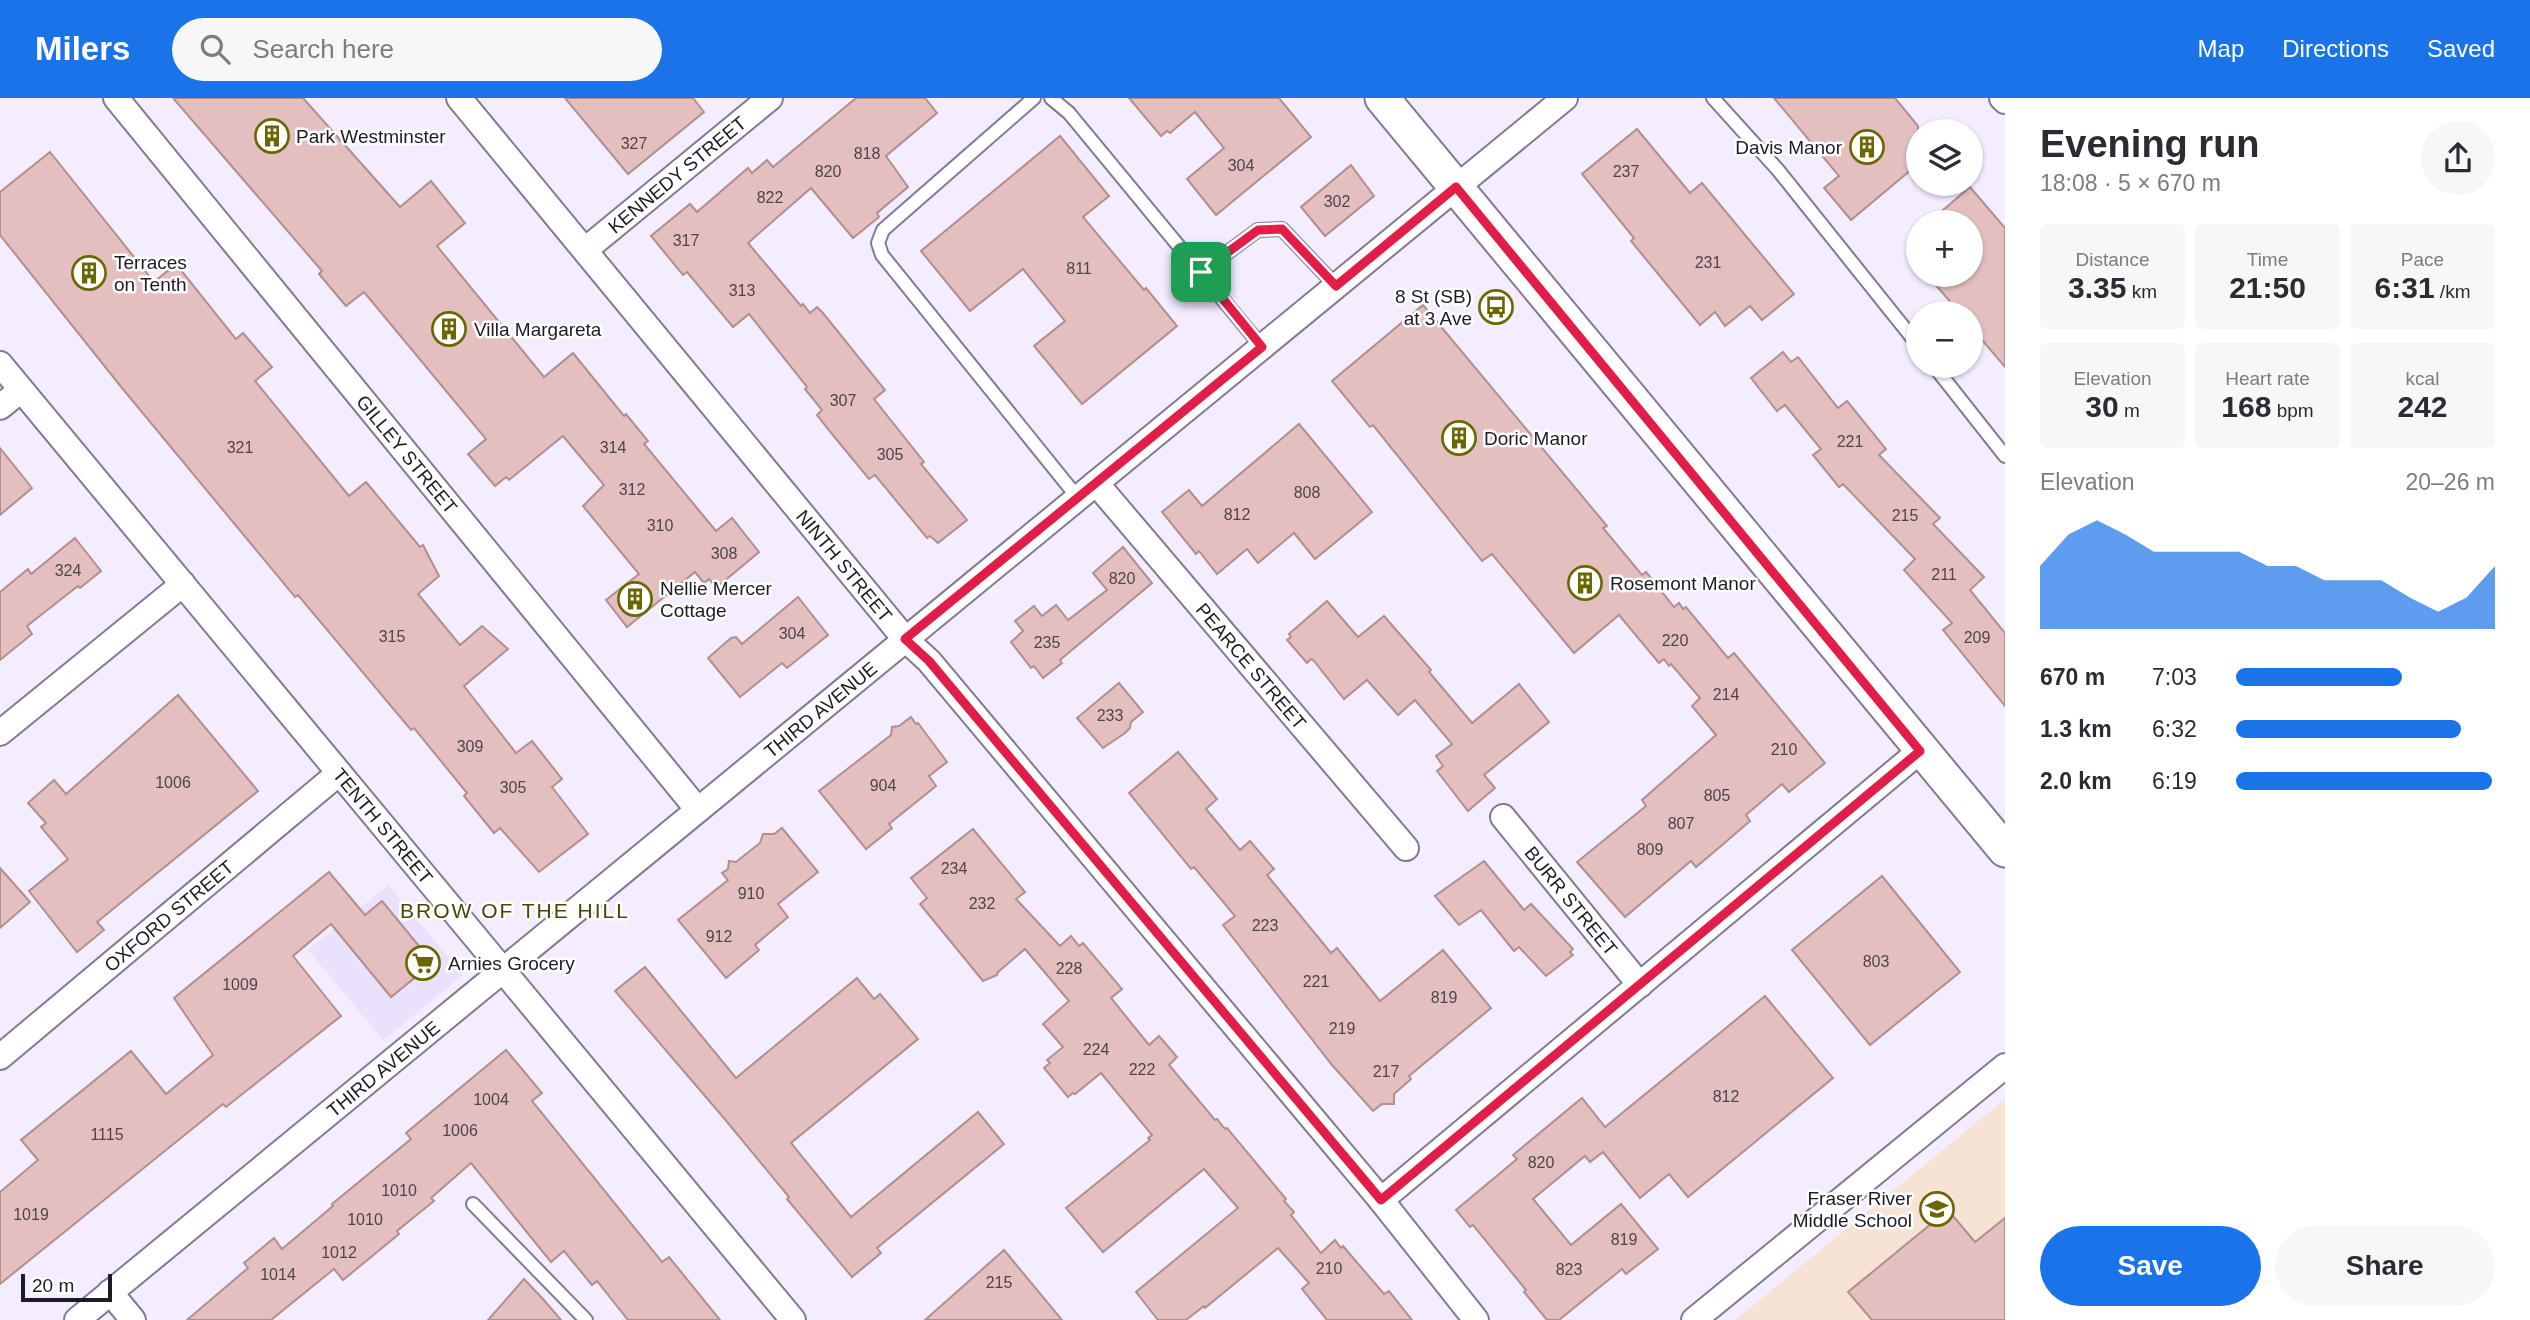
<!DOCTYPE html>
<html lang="en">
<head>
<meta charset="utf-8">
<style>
	:root { --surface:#fff; --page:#f7f7f7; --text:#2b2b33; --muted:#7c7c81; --accent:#1a73e8 }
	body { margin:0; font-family:Arial,sans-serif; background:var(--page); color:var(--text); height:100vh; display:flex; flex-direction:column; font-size:26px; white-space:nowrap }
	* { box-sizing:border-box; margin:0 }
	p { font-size:23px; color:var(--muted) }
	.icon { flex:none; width:38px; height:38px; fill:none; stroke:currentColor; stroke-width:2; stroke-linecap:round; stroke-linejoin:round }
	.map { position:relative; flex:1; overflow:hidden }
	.drawer { display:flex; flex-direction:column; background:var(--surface); width:525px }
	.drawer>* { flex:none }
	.fabs { position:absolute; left:1906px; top:21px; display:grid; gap:14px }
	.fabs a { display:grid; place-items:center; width:77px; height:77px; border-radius:50%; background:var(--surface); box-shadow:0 2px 5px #0004; font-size:35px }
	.scale { position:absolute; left:21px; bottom:18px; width:91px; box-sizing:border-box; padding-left:7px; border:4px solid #1e1b25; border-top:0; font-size:19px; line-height:24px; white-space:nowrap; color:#1e1b25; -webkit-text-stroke:5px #fff; paint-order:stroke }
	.pin { position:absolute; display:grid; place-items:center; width:60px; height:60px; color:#fff; margin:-30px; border-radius:14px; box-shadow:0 4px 10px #0006 }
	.round { display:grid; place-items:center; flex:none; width:74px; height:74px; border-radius:37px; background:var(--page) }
	.overview { display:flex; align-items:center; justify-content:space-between; height:119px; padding:0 35px }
	h1 { font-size:38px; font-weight:700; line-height:52px }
	.figures { display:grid; grid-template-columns:repeat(3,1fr); gap:10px; height:119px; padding:7px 35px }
	.figures div { display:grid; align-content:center; border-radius:7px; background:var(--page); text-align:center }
	.figures b { font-size:30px; font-weight:700 }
	.figures small { font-size:19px; font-weight:400 }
	.figures p { font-size:19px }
	.chart { height:196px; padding:14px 35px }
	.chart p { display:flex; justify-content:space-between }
	.chart svg { width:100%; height:126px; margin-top:7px; fill:var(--accent); opacity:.7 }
	.action { display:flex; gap:14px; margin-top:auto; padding:14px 35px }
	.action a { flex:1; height:80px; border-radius:42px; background:var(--accent); color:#fff; font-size:28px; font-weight:700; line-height:80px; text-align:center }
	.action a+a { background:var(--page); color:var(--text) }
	ul { padding:0 35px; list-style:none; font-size:23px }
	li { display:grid; grid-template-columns:112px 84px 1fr; align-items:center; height:52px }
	li i { height:18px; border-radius:9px; background:var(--accent) }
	header { display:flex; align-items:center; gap:42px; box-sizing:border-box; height:98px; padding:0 35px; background:var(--accent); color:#fff }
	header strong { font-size:33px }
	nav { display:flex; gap:38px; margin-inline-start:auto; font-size:24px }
	.search { width:490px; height:63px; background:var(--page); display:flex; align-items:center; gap:18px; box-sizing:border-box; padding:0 24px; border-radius:38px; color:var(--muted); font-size:26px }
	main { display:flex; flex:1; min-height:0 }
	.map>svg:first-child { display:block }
</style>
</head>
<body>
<header>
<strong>Milers</strong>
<div class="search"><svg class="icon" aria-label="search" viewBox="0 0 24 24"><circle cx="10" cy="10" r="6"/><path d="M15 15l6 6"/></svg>Search here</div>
<nav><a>Map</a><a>Directions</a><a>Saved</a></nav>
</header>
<main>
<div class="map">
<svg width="2005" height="1222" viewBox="0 0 2005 1222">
	<rect width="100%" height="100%" fill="#f3edff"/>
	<!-- built -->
	<polygon fill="#eae1fd" points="388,787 463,877 383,942 308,852"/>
	<!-- education -->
	<polygon fill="#f7e3d3" points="2005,1001 2005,1222 1735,1222"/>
	<!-- building -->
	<g fill="#e3c0bf" stroke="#b08f8e" stroke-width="2">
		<polygon points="173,0 303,0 400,109 431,83 465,125 437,148 544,279 573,255 624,318 626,316 648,343 644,346 716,433 732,420 759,454 716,490 709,481 704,485 695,474 627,529 606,502 639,476 583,408 604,387 563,338 509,382 506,379 495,388 468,356 486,341 364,194 346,208 319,176 322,173"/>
		<polygon points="565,0 693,0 704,14 628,76"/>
		<polygon points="856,0 925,0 937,15 886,58 908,89 877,115 879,119 853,140 811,90 748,145 801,208 803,206 810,215 817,209 823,215 885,292 874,301 924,364 921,366 967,422 938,445 930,438 927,440 875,377 869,381 832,336 817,317 822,312 805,291 807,289 749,216 733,229 687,174 683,177 651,138 690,106 697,114 748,70 752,75 767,62 773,69"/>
		<polygon points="1129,0 1279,0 1311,39 1216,117 1187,81 1224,50 1195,14 1170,35 1167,33 1161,38"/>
		<polygon points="1774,0 1895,0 1918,28 1918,66 1851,122 1824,90 1839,78"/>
		<polygon points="1637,31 1690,95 1702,85 1794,196 1762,222 1750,208 1725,228 1715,214 1700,227 1631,143 1634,140 1582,76"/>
		<polygon points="1060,38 1109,98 1083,119 1144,192 1146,190 1177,228 1082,306 1034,248 1065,223 1023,171 970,213 921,153"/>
		<polygon points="50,54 154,184 176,166 236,241 243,235 272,269 255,283 349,398 366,384 420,449 423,447 439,478 418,496 460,547 482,528 508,551 464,588 516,655 532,643 562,681 552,689 588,736 539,774 500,730 494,735 464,698 467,695 414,630 411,632 298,497 295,499 122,290 0,137 0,94"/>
		<polygon points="1351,67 1374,98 1325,138 1301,109"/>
		<polygon points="1970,89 2005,130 2005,269 1970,228 1970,215 1960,215 1927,177 1970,177 1970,124 1929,124"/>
		<polygon points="1423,207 1607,428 1603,430 1642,477 1646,474 1674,509 1679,505 1683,511 1686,509 1728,560 1734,555 1825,665 1789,694 1782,686 1746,717 1750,723 1721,748 1696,769 1691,763 1625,819 1577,764 1646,708 1642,702 1716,637 1692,608 1700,600 1671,566 1669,568 1664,561 1659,565 1619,517 1574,555 1492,456 1482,463 1373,327 1370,329 1332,283"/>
		<polygon points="1783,254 1791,264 1798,259 1838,310 1847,303 1886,351 1879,357 1940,420 1933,426 1984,479 1970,492 2005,535 2005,608 1943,532 1952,525 1904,472 1915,461 1843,386 1839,389 1813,357 1821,351 1785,307 1777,313 1751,280"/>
		<polygon points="1299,326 1372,414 1315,461 1294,435 1258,465 1247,451 1217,476 1199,453 1196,456 1162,414 1189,392 1202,408"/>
		<polygon points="0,350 32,390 0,417"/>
		<polygon points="75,440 101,473 80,490 78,488 27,528 32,536 0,562 0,494 28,471 31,476"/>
		<polygon points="1123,449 1152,485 1060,562 1062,565 1043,580 1034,568 1031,570 1011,544 1023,533 1015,523 1034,508 1042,518 1056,507 1068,522 1107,492 1093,475"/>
		<polygon points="798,499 828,537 787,570 782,565 740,599 708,560 731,540 736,539 742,546"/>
		<polygon points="1327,503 1358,539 1384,518 1431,572 1429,574 1472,625 1519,586 1549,624 1484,677 1495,690 1468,713 1437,673 1443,668 1436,658 1452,646 1415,602 1398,617 1367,582 1344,601 1314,563 1311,561 1307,565 1287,542 1291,539 1289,536"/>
		<polygon points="1119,585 1143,614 1131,624 1130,630 1125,635 1103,650 1077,620"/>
		<polygon points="178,597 258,693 97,824 104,832 77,854 29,793 68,761 41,729 46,725 28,705 54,682 66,696"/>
		<polygon points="911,619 916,626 918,625 947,664 929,678 936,688 889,726 892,730 866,751 819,693 891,637 892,629 899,628"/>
		<polygon points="1178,654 1217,701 1206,711 1240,752 1250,743 1274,771 1267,777 1331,855 1337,850 1380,903 1443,852 1491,910 1409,978 1411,981 1394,996 1394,1006 1382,1006 1373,1013 1332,967 1223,827 1235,818 1194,769 1191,771 1129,695"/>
		<polygon points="782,730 818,774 778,806 788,819 755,847 759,852 726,880 678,822 728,782 722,775 728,771 729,763 736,764 760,745 763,736 774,736"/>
		<polygon points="973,731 1025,794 1016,801 1060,848 1071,838 1079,848 1083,845 1122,891 1111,900 1149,947 1159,938 1177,959 1169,967 1215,1022 1217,1021 1225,1031 1227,1030 1286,1101 1284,1103 1294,1114 1291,1117 1321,1155 1335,1142 1341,1150 1343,1148 1384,1196 1389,1193 1412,1222 1327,1222 1302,1191 1309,1185 1278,1150 1205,1210 1204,1208 1186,1222 1158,1222 1136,1194 1238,1110 1204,1071 1103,1154 1066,1110 1150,1042 1148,1040 1152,1037 1101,975 1075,996 1073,995 1068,999 1044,970 1050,965 1047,962 1063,949 1043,926 1069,903 1025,851 998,874 997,877 983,883 920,806 927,800 911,780"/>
		<polygon points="1484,763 1524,812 1531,806 1573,851 1570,854 1573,857 1546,878 1519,849 1514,853 1481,812 1459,827 1435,798"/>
		<polygon points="0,770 30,804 0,830"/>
		<polygon points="329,774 365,817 382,803 433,865 391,899 331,826 293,858 341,918 226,1009 223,1006 0,1186 0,1094 38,1062 21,1042 131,953 166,996 213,957 174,900"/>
		<polygon points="1882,778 1960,874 1870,947 1792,852"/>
		<polygon points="645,869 736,980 857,880 874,901 880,896 918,941 791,1045 851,1119 978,1014 1004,1046 877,1150 881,1155 852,1179 787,1101 789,1099 723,1019 615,893"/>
		<polygon points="1765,898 1833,980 1688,1099 1669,1076 1640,1100 1603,1054 1590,1064 1585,1058 1533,1101 1571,1147 1621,1106 1658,1151 1626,1176 1622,1171 1559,1222 1547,1222 1524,1194 1526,1192 1473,1127 1470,1129 1456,1112 1517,1061 1513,1057 1582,1000 1605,1029"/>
		<polygon points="506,952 542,995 532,1003 662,1164 669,1159 720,1222 628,1222 597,1183 592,1187 564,1153 551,1164 471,1065 431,1100 434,1103 397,1133 399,1136 343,1182 334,1171 271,1222 187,1222 248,1170 244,1165 274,1140 282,1151 333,1108 332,1106 411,1041 406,1035"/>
		<polygon points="1948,1112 1975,1144 2005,1120 2005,1222 1872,1222 1848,1194"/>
		<polygon points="1004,1152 1062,1222 925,1222"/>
		<polygon points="524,1181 543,1201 561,1222 488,1222"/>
	</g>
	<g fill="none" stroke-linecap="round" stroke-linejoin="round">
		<!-- lane casing -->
		<g stroke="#827992" stroke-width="16">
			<g id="lane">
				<polyline points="1034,0 883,132 878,145 882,157 1078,400"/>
				<polyline points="1051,0 1069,15 1262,249"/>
				<polyline points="1713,0 1778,72 1918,247"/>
				<polyline points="1201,174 1258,132 1282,131 1336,188"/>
				<polyline points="1934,268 2005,358"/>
				<polyline points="473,1106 586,1222"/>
			</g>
		</g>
		<!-- street casing -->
		<g stroke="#827992" stroke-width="28">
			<g id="street">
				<path id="s1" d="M116,0L698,712"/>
				<path id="s2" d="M459,0L905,541L929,563L1381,1102L1476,1222"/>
				<polyline points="2002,0 2005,3"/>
				<path id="s3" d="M585,152L770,0"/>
				<path id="s4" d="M0,266L793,1222"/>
				<polyline points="0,309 21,292"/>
				<path id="s5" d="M1096,385L1406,750"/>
				<polyline points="0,635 183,486"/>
				<path id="s6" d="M1503,719L1640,887"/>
				<path id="s7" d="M0,959L339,675"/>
				<polyline points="1381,1102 1920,653"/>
				<polyline points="110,1194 133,1222"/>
				<path id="s8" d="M77,1222L1565,0"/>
				<polyline points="1694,1222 2005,968"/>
			</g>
		</g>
		<!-- secondary casing -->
		<g stroke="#827992" stroke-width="37">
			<polyline id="secondary" points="1382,0 2005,752"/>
		</g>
		<!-- lane -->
		<use href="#lane" stroke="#fff" stroke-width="12"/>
		<!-- street -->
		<use href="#street" stroke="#fff" stroke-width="24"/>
		<!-- secondary -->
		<use href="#secondary" stroke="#fff" stroke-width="33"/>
	</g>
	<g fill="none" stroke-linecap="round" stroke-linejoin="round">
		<!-- route casing -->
		<g stroke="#fff" stroke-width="14">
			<polygon id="route" points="1456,89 1920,653 1381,1102 929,563 905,541 1262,249 1201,174 1258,132 1282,131 1336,188"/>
		</g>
		<!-- route -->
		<use href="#route" stroke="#e11d48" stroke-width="9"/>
	</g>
	<!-- icons -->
	<defs>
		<g id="building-ring" transform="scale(1.75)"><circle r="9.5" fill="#fff" stroke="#6a6700" stroke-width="1.5"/><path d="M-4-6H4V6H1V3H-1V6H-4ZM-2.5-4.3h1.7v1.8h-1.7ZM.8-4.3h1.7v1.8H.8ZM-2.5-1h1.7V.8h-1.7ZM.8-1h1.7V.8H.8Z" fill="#6a6700"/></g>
		<g id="bus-ring" transform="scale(1.75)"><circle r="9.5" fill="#fff" stroke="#6a6700" stroke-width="1.5"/><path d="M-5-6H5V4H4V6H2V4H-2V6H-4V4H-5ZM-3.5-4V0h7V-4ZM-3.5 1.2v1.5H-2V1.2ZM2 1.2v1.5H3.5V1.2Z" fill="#6a6700"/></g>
		<g id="supermarket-ring" transform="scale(1.75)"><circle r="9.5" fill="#fff" stroke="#6a6700" stroke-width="1.5"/><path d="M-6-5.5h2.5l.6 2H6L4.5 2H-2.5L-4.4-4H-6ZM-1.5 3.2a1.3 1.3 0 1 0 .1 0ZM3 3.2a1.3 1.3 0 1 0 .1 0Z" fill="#6a6700"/></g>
		<g id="school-ring" transform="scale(1.75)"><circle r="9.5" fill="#fff" stroke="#6a6700" stroke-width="1.5"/><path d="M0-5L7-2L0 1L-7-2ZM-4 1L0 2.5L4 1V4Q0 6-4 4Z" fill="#6a6700"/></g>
	</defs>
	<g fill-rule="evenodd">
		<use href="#building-ring" x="272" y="38"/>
		<use href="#building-ring" x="1867" y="49"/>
		<use href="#building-ring" x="89" y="175"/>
		<use href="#bus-ring" x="1496" y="209"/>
		<use href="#building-ring" x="449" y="231"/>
		<use href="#building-ring" x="1459" y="340"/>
		<use href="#building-ring" x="1585" y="485"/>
		<use href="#building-ring" x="635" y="501"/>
		<use href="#supermarket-ring" x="423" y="865"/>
		<use href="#school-ring" x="1937" y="1111"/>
	</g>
	<g text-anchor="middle" stroke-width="5" stroke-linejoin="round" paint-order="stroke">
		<!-- number labels -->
		<g font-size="16" fill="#4f444c">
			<text x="634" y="51">327</text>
			<text x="867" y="61">818</text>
			<text x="1241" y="73">304</text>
			<text x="828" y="79">820</text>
			<text x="1626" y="79">237</text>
			<text x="770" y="105">822</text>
			<text x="1337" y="109">302</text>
			<text x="686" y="148">317</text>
			<text x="1708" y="170">231</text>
			<text x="1079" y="176">811</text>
			<text x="742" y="198">313</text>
			<text x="843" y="308">307</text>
			<text x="1850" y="349">221</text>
			<text x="240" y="355">321</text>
			<text x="613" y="355">314</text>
			<text x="890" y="362">305</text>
			<text x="632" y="397">312</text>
			<text x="1307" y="400">808</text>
			<text x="1237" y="422">812</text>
			<text x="1905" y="423">215</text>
			<text x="660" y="433">310</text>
			<text x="724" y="461">308</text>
			<text x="68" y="478">324</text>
			<text x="1944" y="482">211</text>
			<text x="1122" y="486">820</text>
			<text x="792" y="541">304</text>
			<text x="392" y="544">315</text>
			<text x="1977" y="545">209</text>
			<text x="1675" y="548">220</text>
			<text x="1047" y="550">235</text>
			<text x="1726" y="602">214</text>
			<text x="1110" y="623">233</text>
			<text x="470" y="654">309</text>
			<text x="1784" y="657">210</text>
			<text x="173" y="690">1006</text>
			<text x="883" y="693">904</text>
			<text x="513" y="695">305</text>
			<text x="1717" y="703">805</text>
			<text x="1681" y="731">807</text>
			<text x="1650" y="757">809</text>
			<text x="954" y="776">234</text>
			<text x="751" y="801">910</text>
			<text x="982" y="811">232</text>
			<text x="1265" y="833">223</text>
			<text x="719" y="844">912</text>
			<text x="1876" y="869">803</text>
			<text x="1069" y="876">228</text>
			<text x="1316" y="889">221</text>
			<text x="240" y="892">1009</text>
			<text x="1444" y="905">819</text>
			<text x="1342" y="936">219</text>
			<text x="1096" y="957">224</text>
			<text x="1142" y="977">222</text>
			<text x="1386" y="979">217</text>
			<text x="1726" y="1004">812</text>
			<text x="491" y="1007">1004</text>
			<text x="460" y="1038">1006</text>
			<text x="107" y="1042">1115</text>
			<text x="1541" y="1070">820</text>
			<text x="399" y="1098">1010</text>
			<text x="31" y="1122">1019</text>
			<text x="365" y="1127">1010</text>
			<text x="1624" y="1147">819</text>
			<text x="339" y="1160">1012</text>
			<text x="1329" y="1176">210</text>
			<text x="1569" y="1177">823</text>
			<text x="278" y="1182">1014</text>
			<text x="999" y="1190">215</text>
		</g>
		<!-- poi labels -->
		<g font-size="19" fill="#1e1b25" stroke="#fff" text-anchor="start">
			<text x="296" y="45">Park Westminster</text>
			<text x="1842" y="56" text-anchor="end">Davis Manor</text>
			<text x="114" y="171">Terraces<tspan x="114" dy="22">on Tenth</tspan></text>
			<text x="1472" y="205" text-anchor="end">8 St (SB)<tspan x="1472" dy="22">at 3 Ave</tspan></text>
			<text x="474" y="238">Villa Margareta</text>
			<text x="1484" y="347">Doric Manor</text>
			<text x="1610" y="492">Rosemont Manor</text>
			<text x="660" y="497">Nellie Mercer<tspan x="660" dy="22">Cottage</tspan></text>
			<text x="448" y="872">Arnies Grocery</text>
			<text x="1912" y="1107" text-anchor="end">Fraser River<tspan x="1912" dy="22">Middle School</tspan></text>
		</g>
		<!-- street labels -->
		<g font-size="19" fill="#1e1b25" stroke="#fff">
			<text dy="7" stroke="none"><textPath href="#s3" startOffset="119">KENNEDY STREET</textPath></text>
			<text dy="7" stroke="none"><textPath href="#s1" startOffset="460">GILLEY STREET</textPath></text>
			<text dy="7" stroke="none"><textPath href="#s2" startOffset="606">NINTH STREET</textPath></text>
			<text dy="7" stroke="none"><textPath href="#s5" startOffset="240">PEARCE STREET</textPath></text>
			<text dy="7" stroke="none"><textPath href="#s8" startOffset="962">THIRD AVENUE</textPath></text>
			<text dy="7" stroke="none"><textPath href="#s4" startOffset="600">TENTH STREET</textPath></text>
			<text dy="7" stroke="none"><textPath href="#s6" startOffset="108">BURR STREET</textPath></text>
			<text dy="7" stroke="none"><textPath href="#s7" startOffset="220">OXFORD STREET</textPath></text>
			<text dy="7" stroke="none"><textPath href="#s8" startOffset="396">THIRD AVENUE</textPath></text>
		</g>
		<!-- neighbourhood labels -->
		<g font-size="21" letter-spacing="2" fill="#494706" stroke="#fff">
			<text x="515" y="820">BROW OF THE HILL</text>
		</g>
	</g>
</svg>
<div class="fabs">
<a><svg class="icon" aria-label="layers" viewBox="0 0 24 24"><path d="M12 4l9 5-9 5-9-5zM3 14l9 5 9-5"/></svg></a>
<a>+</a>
<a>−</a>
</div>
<div class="scale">20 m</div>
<div class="pin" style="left:1201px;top:174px;background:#1e9e55"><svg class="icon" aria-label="arrive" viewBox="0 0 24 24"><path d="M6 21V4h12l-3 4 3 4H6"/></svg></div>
</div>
<section class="drawer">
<div class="overview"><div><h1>Evening run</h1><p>18:08 · 5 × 670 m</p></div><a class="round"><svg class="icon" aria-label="share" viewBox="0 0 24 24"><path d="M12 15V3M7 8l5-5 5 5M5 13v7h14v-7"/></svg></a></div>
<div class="figures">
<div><p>Distance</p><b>3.35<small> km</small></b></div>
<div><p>Time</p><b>21:50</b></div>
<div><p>Pace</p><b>6:31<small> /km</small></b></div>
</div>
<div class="figures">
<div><p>Elevation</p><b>30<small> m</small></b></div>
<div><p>Heart rate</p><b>168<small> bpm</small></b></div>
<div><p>kcal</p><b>242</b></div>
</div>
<div class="chart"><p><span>Elevation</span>20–26 m</p>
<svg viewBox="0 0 160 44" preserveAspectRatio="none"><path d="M0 44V22L10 11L20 6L30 11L40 17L50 17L60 17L70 17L80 22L90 22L100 27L110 27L120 27L130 33L140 38L150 33L160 22V44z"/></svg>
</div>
<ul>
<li><b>670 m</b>7:03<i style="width:64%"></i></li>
<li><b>1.3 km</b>6:32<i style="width:87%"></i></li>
<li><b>2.0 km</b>6:19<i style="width:99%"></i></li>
</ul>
<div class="action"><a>Save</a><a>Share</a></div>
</section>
</main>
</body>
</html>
